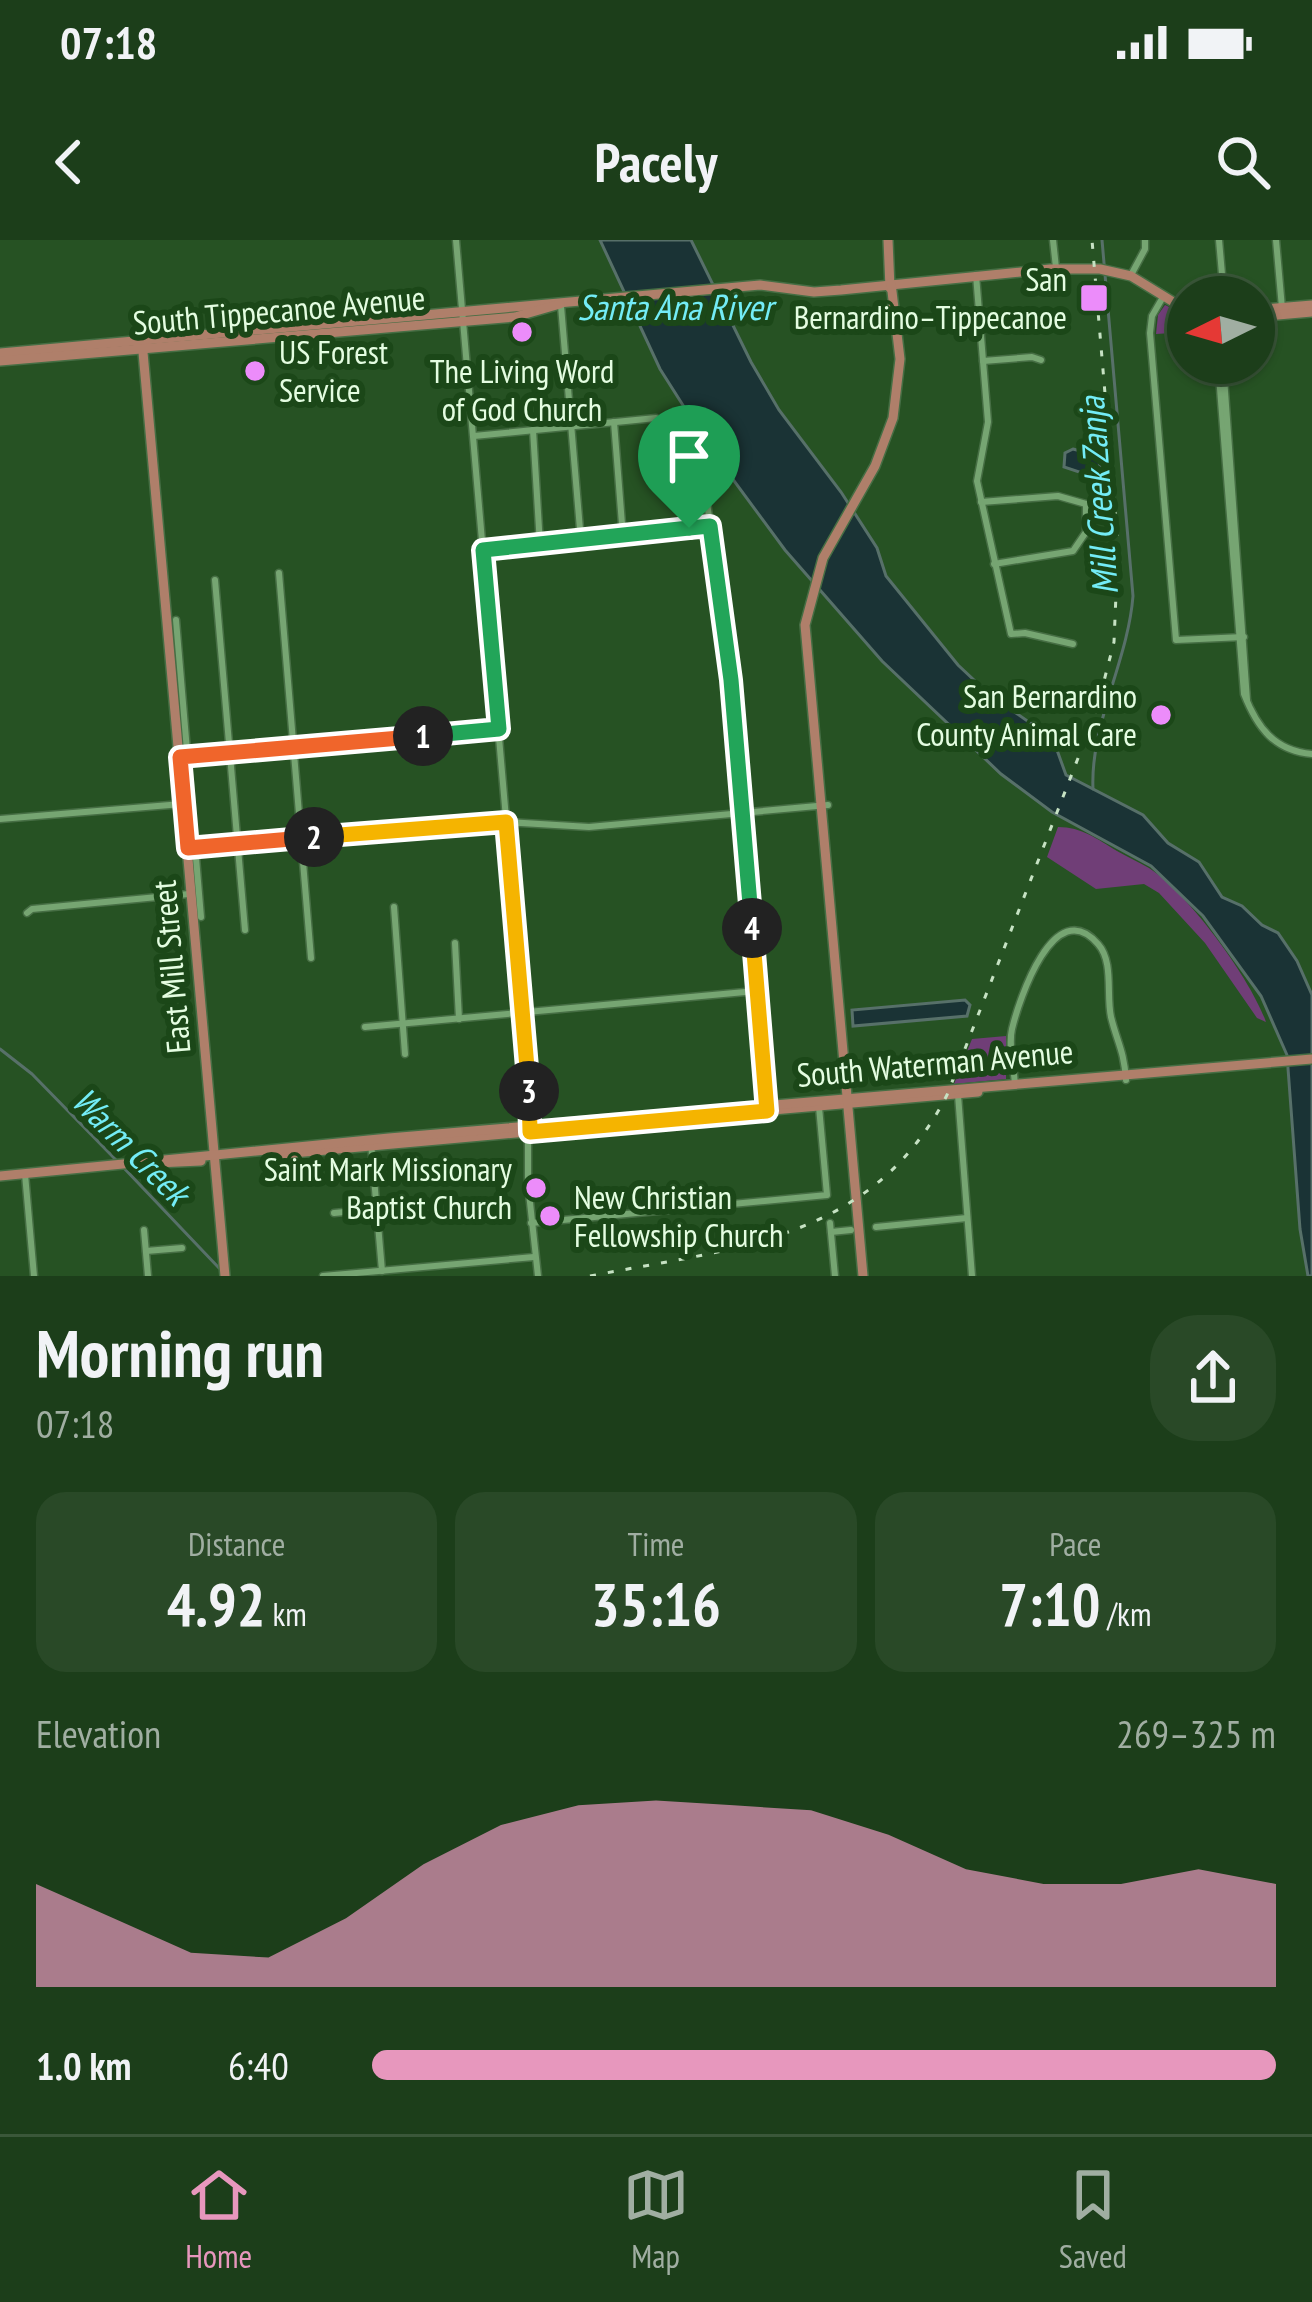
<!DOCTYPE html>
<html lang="en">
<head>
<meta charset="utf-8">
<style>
	:root { --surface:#1c3e1a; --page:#294927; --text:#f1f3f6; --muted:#a0aea2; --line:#3a5739; --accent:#e797bd }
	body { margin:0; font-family:"PT Sans Narrow",sans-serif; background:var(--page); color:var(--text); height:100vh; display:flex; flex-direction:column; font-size:45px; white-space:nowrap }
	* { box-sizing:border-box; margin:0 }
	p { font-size:39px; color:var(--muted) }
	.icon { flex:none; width:66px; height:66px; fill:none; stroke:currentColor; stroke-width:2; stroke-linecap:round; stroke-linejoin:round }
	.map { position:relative; height:1036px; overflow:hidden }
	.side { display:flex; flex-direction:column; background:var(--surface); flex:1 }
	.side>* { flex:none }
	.needle { width:78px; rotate:265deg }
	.fabs { position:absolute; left:1167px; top:36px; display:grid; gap:24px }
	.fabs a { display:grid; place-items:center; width:108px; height:108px; border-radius:50%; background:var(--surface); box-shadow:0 3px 9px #0004,0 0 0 3px var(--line); font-size:60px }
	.pin { position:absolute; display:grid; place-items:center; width:102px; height:102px; color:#fff; margin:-123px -51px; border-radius:50% 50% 50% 0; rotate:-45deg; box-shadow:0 0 12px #0007 }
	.pin .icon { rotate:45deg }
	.km { position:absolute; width:60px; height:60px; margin:-30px; border-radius:50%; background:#222; color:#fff; font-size:33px; line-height:60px; text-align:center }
	.round { display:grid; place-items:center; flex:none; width:126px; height:126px; border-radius:48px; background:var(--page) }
	.head { display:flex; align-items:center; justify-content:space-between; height:204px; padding:0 36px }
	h1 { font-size:66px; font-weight:700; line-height:90px }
	.stats { display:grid; grid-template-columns:repeat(3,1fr); gap:18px; height:204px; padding:12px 36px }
	.stats div { display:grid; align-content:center; border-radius:30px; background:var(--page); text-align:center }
	.stats b { font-size:60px; font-weight:700 }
	.stats small { font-size:33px; font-weight:400 }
	.stats p { font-size:33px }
	.chart { height:336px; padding:24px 36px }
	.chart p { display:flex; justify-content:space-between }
	.chart svg { width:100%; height:216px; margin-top:12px; fill:var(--accent); opacity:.7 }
	ul { padding:0 36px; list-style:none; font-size:39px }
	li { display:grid; grid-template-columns:192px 144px 1fr; align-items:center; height:90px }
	li i { height:30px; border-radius:15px; background:var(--accent) }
	.status { display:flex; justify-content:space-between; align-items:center; height:84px; padding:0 60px; background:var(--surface); direction:ltr }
	.status svg { height:33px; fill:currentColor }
	header { display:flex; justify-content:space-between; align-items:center; height:156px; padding:0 36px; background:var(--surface); font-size:54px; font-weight:700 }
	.tab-bar { display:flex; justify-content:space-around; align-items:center; height:168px; border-top:3px solid var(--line); background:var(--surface); font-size:33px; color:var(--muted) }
	.tab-bar a { display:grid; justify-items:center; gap:6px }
	.tab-bar .selected { color:var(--accent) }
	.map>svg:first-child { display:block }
</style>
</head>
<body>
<div class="status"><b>07:18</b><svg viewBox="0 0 49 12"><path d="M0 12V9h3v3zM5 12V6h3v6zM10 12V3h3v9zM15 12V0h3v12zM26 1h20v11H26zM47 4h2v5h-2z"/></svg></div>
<header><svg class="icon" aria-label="back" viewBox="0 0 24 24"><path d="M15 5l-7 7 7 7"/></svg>Pacely<svg class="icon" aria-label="search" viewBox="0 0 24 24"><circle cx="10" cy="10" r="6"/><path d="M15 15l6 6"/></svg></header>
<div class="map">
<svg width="1312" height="1036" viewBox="0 0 1312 1036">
	<rect width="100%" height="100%" fill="#265223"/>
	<!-- green -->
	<g fill="#703e77">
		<polygon points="1165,65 1188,76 1188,92 1156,94 1158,75"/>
		<path d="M1058,587C1082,587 1097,599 1117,611C1127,617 1139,622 1149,628C1188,653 1251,739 1266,782L1257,778L1205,703L1159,653L1144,644L1096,649L1047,617Z"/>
		<polygon points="1006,796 1006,839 954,844 972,799"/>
	</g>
	<!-- water -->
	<g fill="#1a3335" stroke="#577069" stroke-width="3">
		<polygon points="600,0 691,0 751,122 779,170 841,252 877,308 886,336 958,425 989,454 1053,499 1066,535 1143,575 1168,603 1199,622 1222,657 1242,666 1262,685 1278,693 1297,721 1312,755 1312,1036 1308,1036 1300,989 1287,815 1261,756 1203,676 1151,626 1052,572 1001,534 882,421 785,310 712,211 660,129"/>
		<polygon points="1073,209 1099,216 1100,239 1064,227 1065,213"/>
		<polygon points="965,760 970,765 967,776 853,786 852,770"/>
	</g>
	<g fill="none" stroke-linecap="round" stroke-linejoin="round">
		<!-- stream -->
		<g stroke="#577069" stroke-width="3">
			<path d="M1093,549C1090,484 1128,421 1133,356L1102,0"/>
			<polyline points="0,809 32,834 116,920"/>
			<polyline points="122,926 219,1028"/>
		</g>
		<!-- minor casing -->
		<g stroke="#466e44" stroke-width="9">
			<g id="minor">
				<polyline points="456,0 528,833 528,944 538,1036"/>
				<polyline points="1053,0 1056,28"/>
				<polyline points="1219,0 1224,57"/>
				<polyline points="1276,0 1282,68"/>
				<polyline points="976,35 988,182 977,241 1011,394 1025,393 1073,404"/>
				<polyline points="1131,35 1145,9 1145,0"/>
				<polyline points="1163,57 1152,76 1150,93 1176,400 1244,397"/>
				<polyline points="561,66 581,301"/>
				<polyline points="983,121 1032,117 1041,120"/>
				<path d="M1218,123L1244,454C1257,487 1274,511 1312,514"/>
				<polyline points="1223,123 1247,460"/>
				<polyline points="614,182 623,297"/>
				<polyline points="533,190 540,305"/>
				<polyline points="474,196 656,178"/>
				<polyline points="707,262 731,440 767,871"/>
				<polyline points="981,262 1058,256 1086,264 1086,292 1073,311 994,324"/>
				<polyline points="483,310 710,286"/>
				<polyline points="279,333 311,718"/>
				<polyline points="215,340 245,690"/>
				<polyline points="176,380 201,677"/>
				<polyline points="180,517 499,489"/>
				<polyline points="0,579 182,564"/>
				<polyline points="187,608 506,582 589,587 828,565"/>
				<polyline points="394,667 405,814"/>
				<polyline points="27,673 32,669 189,654"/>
				<polyline points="455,703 459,779"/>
				<polyline points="365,787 756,751"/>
				<path d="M1015,845C1014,827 1008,806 1012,789C1019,760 1054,653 1098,704C1114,722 1106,754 1111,777C1117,802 1124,810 1126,840"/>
				<polyline points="958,855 972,1036"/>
				<polyline points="371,903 382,1031"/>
				<polyline points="25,934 34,1036"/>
				<polyline points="334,973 376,969"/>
				<polyline points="531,983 827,955 819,867"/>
				<polyline points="830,983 835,1036"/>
				<polyline points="876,987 967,978"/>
				<polyline points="144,990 148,1036"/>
				<polyline points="831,992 851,990"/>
				<polyline points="146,1011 182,1008"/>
				<polyline points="323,1036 534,1017"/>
			</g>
		</g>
		<!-- major casing -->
		<g stroke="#466e44" stroke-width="12">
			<g id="major">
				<polyline points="888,0 890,48"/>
				<polyline points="1254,70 1312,65"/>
				<polyline points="1254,77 1312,72"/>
				<polyline points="142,101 225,1036"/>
				<polyline points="0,113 760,45 814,52 841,50 1050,29 1100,29 1131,36 1188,71"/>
				<polyline points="0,121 515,77 560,64"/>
				<polyline points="773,870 978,852"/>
				<polyline points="271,915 649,881"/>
				<polyline points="134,924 201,921"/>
				<polyline points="0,936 389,898 1312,819"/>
				<polyline points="863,1036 805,385 823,318 875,226 893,178 900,119 891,43"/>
			</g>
		</g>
		<!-- minor -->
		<use href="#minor" stroke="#76a572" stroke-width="6"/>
		<!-- major -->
		<use href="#major" stroke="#af7f6a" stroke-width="9"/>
		<!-- rail -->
		<path stroke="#c6e2c3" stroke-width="3" stroke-dasharray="6 12" stroke-linecap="butt" d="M590,1036C734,1008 872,1001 947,855L1096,472L1114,402L1118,307L1092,0"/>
	</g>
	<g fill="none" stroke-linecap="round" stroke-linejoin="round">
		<!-- split-1 casing -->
		<g stroke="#fff" stroke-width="24">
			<polyline id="split-1" points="423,496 499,489 483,310 689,288"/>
		</g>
		<!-- split-2 casing -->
		<g stroke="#fff" stroke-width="24">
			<polyline id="split-2" points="314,597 188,608 180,517 423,496"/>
		</g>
		<!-- split-3 casing -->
		<g stroke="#fff" stroke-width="24">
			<polyline id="split-3" points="314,597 506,582 529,851"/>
		</g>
		<!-- split-4 casing -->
		<g stroke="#fff" stroke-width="24">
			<polyline id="split-4" points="529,851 530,892 767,871 752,688"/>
		</g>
		<!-- split-5 casing -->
		<g stroke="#fff" stroke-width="24">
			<polyline id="split-5" points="689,288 710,286 731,440 752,688"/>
		</g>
		<!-- split-1 -->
		<use href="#split-1" stroke="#22a559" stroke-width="15"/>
		<!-- split-2 -->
		<use href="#split-2" stroke="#f0652b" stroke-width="15"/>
		<!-- split-3 -->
		<use href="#split-3" stroke="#f5b400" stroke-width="15"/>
		<!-- split-4 -->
		<use href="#split-4" stroke="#f5b400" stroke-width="15"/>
		<!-- split-5 -->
		<use href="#split-5" stroke="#22a559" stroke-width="15"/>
	</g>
	<!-- markers -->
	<g fill="#ec8cfa" stroke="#1b4718" stroke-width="4.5">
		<rect x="1079" y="43" width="30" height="30" rx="6"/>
		<circle cx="522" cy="92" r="12"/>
		<circle cx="255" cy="131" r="12"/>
		<circle cx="1161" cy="475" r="12"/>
		<circle cx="536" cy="948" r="12"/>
		<circle cx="550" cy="976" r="12"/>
	</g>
	<g text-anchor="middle" stroke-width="12" stroke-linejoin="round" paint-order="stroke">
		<!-- poi labels -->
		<g font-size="33" fill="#e4fde1" stroke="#1b4718" text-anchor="end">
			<text x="1067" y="51">San<tspan x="1067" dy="38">Bernardino–Tippecanoe</tspan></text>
			<text x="279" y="124" text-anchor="start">US Forest<tspan x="279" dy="38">Service</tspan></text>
			<text x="522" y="143" text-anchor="middle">The Living Word<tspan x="522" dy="38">of God Church</tspan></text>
			<text x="1137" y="468">San Bernardino<tspan x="1137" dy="38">County Animal Care</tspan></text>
			<text x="512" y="941">Saint Mark Missionary<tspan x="512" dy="38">Baptist Church</tspan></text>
			<text x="574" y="969" text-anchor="start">New Christian<tspan x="574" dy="38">Fellowship Church</tspan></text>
		</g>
		<!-- street labels -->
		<g font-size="33" fill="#e4fde1" stroke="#1b4718">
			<text transform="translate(279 70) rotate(-5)" y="12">South Tippecanoe Avenue</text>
			<text transform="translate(171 727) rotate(-95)" y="12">East Mill Street</text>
			<text transform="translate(935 823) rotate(-5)" y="12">South Waterman Avenue</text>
		</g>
		<!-- water labels -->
		<g font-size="36" font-style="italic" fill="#73ecf6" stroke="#1b4718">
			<text x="675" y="80">Santa Ana River</text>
			<text transform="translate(1098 256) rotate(-94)" y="13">Mill Creek Zanja</text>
			<text transform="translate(131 906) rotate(45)" y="13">Warm Creek</text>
		</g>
	</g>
</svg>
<div class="fabs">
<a><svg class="needle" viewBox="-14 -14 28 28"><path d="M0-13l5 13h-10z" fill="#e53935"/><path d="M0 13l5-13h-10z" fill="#a0aea2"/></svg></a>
</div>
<div class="pin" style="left:689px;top:288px;background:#1e9e55"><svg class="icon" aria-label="arrive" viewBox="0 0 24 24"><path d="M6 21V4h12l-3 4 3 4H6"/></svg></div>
<b class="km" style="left:423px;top:496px">1</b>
<b class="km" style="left:314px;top:597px">2</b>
<b class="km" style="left:529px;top:851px">3</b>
<b class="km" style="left:752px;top:688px">4</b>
</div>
<section class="side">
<div class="head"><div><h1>Morning run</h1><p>07:18</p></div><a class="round"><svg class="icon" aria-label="share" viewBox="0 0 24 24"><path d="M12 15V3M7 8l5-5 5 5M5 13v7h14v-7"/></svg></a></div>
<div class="stats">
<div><p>Distance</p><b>4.92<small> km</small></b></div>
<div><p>Time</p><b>35:16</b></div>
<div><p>Pace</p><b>7:10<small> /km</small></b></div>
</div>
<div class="chart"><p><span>Elevation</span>269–325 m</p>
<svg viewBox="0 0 160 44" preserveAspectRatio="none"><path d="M0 44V23L10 30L20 37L30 38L40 30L50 19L60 11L70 7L80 6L90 7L100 8L110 13L120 20L130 23L140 23L150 20L160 23V44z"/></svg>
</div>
<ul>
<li><b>1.0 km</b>6:40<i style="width:100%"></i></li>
</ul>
</section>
<nav class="tab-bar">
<a class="selected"><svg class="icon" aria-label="home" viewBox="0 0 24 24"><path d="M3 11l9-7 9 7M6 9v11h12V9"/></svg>Home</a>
<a><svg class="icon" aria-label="map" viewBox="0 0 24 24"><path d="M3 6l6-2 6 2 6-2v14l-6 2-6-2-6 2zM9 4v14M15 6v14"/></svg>Map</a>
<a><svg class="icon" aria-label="saved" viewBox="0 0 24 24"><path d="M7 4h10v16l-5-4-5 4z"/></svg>Saved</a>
</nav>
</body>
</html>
